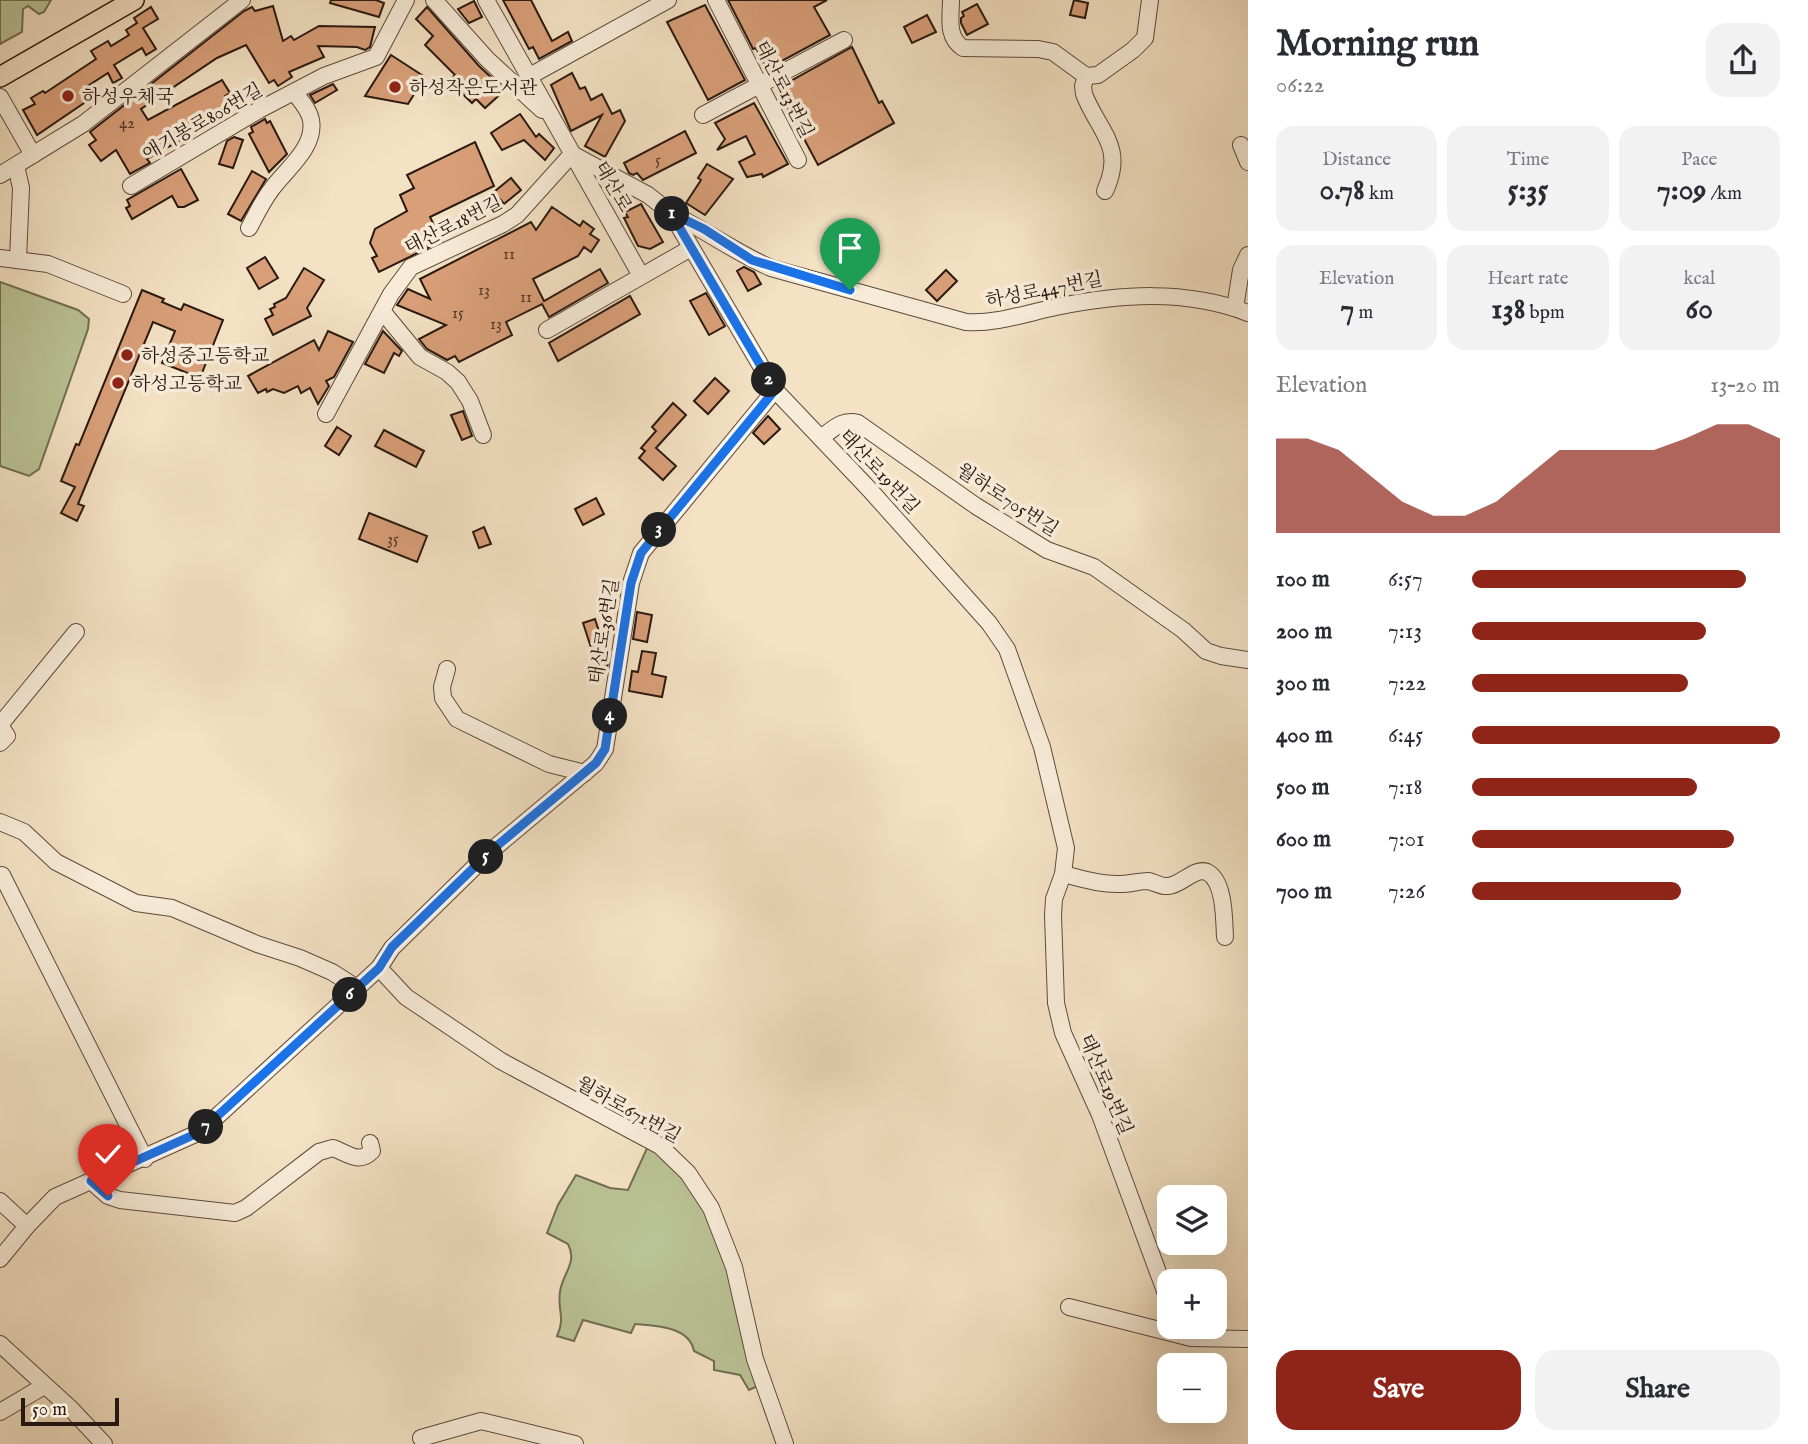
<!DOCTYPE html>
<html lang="en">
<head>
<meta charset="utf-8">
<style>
	:root { --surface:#fff; --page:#f2f2f3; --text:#2b2b33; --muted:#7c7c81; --accent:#8f2418 }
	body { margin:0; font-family:"IM FELL English","Noto Serif KR",serif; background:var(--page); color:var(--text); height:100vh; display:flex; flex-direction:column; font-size:26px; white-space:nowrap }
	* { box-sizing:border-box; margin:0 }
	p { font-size:23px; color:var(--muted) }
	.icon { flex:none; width:38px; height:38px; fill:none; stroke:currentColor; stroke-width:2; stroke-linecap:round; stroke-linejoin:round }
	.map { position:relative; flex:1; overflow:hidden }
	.panel { display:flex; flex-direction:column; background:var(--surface); width:560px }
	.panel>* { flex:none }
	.tools { position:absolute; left:1157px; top:1185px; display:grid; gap:14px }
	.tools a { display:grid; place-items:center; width:70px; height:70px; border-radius:14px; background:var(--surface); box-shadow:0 7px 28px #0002; font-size:35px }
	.scale { position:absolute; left:21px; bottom:18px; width:98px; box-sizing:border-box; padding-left:7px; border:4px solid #2a1911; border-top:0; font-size:19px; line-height:24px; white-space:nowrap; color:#2a1911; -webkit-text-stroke:5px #f8ecd9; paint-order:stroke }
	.pin { position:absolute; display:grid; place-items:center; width:60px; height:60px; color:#fff; margin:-72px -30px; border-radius:50% 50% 50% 0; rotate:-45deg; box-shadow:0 0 7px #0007 }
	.pin .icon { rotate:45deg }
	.km { position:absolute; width:35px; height:35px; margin:-18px; border-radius:50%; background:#222; color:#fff; font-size:19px; line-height:35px; text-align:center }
	.round { display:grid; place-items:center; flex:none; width:74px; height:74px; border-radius:21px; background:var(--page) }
	.head { display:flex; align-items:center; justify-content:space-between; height:119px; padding:0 28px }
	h1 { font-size:38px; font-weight:800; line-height:52px }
	.figures { display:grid; grid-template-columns:repeat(3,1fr); gap:10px; height:119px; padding:7px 28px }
	.figures div { display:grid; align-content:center; border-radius:18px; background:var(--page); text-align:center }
	.figures b { font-size:30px; font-weight:800 }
	.figures small { font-size:19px; font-weight:400 }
	.figures p { font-size:19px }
	.chart { height:196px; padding:14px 28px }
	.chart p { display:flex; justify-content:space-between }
	.chart svg { width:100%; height:126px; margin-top:7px; fill:var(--accent); opacity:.7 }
	.cta { display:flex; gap:14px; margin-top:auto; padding:14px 28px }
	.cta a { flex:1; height:80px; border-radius:21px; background:var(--accent); color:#fff; font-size:28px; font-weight:800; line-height:80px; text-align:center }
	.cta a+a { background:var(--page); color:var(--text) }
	ul { padding:0 28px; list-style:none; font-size:23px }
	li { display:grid; grid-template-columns:112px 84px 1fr; align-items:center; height:52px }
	li i { height:18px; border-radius:9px; background:var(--accent) }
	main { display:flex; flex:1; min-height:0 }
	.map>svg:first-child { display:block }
</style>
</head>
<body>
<main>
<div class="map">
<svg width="1248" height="1444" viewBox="0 0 1248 1444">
	<rect width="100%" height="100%" fill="#f4e2c4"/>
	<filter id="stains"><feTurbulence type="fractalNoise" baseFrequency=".00286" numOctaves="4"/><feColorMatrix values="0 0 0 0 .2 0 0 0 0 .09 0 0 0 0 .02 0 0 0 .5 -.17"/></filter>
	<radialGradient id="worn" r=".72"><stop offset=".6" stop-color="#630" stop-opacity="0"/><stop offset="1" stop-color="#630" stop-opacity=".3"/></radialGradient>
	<!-- green -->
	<g fill="#bac395" stroke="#726e53" stroke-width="2">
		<polygon points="0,0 51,0 44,12 39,14 28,6 23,9 22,32 0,44"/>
		<polygon points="0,282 78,310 89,319 88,329 39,469 29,476 0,466"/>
		<path d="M648,1146L655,1147L698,1196L728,1265L758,1386L749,1390L740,1375L714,1370V1361L694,1351C689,1326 656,1326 635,1324L631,1333L583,1320L574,1341L557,1336C566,1317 557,1311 560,1292C562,1274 578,1263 568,1244L547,1233L558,1205L576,1175L610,1188L628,1190Z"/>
	</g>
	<!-- building -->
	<g fill="#d99f79" stroke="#2a1911" stroke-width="2">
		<polygon points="331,0 376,0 384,3 379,17 330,3"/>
		<polygon points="503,0 531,0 552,41 568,32 572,41 539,59 533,47 529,49"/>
		<polygon points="728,0 827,0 814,7 830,35 767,69 756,48 753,49"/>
		<polygon points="1074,0 1088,3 1085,18 1070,15"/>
		<polygon points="474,1 482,17 469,23 458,9"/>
		<polygon points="977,4 988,24 967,35 961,23 961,18 964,16 962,12"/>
		<polygon points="705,5 745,80 708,100 667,22"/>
		<polygon points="273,6 283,41 291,36 294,40 319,26 375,27 370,47 365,50 357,47 318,46 324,57 289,72 292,77 278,86 274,80 269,83 246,45 217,58 141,109 148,120 222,80 230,93 225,96 229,103 223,107 228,114 147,159 150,163 130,174 116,150 101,161 89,145 96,140 90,132 244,11 252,7 255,11"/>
		<polygon points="151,7 158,19 143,28 156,49 146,55 142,48 114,65 122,78 113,83 108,73 80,91 87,101 37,135 23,110 35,104 31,98 43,91 45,93 96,59 91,51 108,41 111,46 129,35 126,30 137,23 134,18"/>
		<polygon points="427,7 479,66 505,90 485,108 476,99 472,103 449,81 455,75 425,45 433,36 416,19"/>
		<polygon points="927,15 936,32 912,43 904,27"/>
		<polygon points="852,47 879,103 882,101 894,123 818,165 779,92 780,87"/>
		<polygon points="391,55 425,77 408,104 365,96"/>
		<polygon points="572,73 580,89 585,87 591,100 602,94 612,114 620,110 625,121 605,157 585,146 602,115 571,131 551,85"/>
		<polygon points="333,84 337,90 315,103 310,95"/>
		<polygon points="754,103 788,164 763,177 762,174 747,177 739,162 755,154 746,136 717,150 725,139 715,123"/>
		<polygon points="520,114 536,137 539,134 554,148 545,160 524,140 502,150 491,133"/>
		<polygon points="265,119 267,123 270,121 287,154 269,172 249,134 253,132 251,127"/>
		<polygon points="685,131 696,153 643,180 637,173 633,175 629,173 624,163"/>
		<polygon points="234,137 243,140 233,168 219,164 227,141"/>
		<polygon points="475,142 494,186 430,217 442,241 379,272 372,258 377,256 370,243 375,229 407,211 400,195 414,188 407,175"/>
		<polygon points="707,164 733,179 705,215 686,203 701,180 698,178"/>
		<polygon points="181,169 198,200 184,207 178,207 172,196 132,219 126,208 130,206 127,200"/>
		<polygon points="252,171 266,179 241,221 228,214"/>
		<polygon points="511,178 521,190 504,204 494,192"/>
		<polygon points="641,204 663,242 650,249 638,246 624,218 628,217 625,212"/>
		<polygon points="552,207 580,226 583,221 594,229 590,234 599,240 591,252 584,247 578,256 533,279 544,301 600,269 608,283 549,317 542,304 506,322 512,335 459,362 455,356 447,360 427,349 419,339 446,325 397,305 408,289 430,299 420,279 531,222 536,230"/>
		<polygon points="265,257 278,278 259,289 247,268"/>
		<polygon points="744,267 754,272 761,284 748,291 737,271"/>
		<polygon points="304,268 324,280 307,308 311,316 273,335 265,319 273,315 270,309 275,307 274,304 286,298"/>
		<polygon points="946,270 957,281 937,301 926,290"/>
		<polygon points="142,290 164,299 162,302 181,310 184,304 223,320 200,378 162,363 175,331 153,322 78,504 84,506 77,521 61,513 75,487 61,481 76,444 79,445"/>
		<polygon points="706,293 725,326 709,335 690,301"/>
		<polygon points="630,296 640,314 558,361 549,343"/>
		<polygon points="328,331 353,342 334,377 326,381 329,386 318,404 310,388 301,393 298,386 284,393 273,389 267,392 266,389 258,393 248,376 314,340 319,350"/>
		<polygon points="383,331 402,351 399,356 394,353 384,373 365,364"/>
		<polygon points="715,378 729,391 708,414 694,401"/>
		<polygon points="673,403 686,415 656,448 676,466 663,480 639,458 645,451 641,448 656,431 652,427"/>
		<polygon points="463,411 472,436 462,440 451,415"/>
		<polygon points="768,416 780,429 764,444 753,433"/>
		<polygon points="337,427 351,436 339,455 325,446"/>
		<polygon points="384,430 424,451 416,467 375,446"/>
		<polygon points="596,498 604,514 583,525 575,509"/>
		<polygon points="369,513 427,536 417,562 359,539"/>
		<polygon points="484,527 491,544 479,548 473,532"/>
		<polygon points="637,612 652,615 647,642 633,639"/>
		<polygon points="595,619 608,659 607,669 599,672 583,623"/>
		<polygon points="642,651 656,653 652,674 666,677 662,697 629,691 632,671 638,672"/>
	</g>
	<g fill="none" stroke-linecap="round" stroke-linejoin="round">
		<!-- minor casing -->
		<g stroke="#5c4b3e" stroke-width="18">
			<g id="minor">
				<polyline points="434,0 487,59 542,110"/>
				<polyline points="486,0 640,274"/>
				<polyline points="716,0 798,160"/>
				<path d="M951,0C951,17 946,37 963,48L1038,49L1053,52L1086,76L1098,75L1133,50L1145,38L1150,0"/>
				<path d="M1086,76L1083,86L1084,94C1098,131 1126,146 1105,191"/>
				<polyline points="528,77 668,0"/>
				<polyline points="0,97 33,155"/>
				<polyline points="703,115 844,40"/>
				<polyline points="1241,145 1248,162"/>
				<polyline points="16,166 21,188 18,259"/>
				<polyline points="0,175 83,124 242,0"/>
				<polyline points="131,186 259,110 324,76 376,57 406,0"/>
				<path d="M671,213C705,230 736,253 771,268L966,322C996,324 1027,313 1056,307C1120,294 1186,289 1248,313"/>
				<path d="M249,228C256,215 262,202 271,190C285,170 316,148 311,120C309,109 300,100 294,92"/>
				<polyline points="0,258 48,264 123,294"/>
				<polyline points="1235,308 1241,270 1248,255"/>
				<polyline points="383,312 420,357 447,372 458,382 470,401 483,435"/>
				<polyline points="547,330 691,248"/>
				<polyline points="326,414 391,294 411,267 503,224 517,215 572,154 648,195 671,213 775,390 869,489 989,623 1007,649 1042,747 1066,848 1063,874 1054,899 1053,915 1056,1003 1063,1033 1100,1115 1169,1302"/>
				<path d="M821,438C834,428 842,419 858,423L976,506L1047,550L1094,567L1183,630L1206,651L1221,656L1248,660"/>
				<polyline points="447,669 442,687 443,698 457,719 549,764 585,773"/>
				<polyline points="0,725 76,632"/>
				<polyline points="0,725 7,736 0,743"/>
				<polyline points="0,822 24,832 56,862 136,903 172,908 257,944 300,958 332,972 357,988"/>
				<path d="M1063,874C1083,879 1101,885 1121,884C1130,884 1139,881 1148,881C1155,882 1161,887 1168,886C1182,885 1194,867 1207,872C1225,881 1224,920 1225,937"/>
				<polyline points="2,875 145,1159"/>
				<polyline points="379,968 406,997 501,1061 660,1146 688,1173 711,1208 734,1267 755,1359 785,1444"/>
				<path d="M91,1181L108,1196L120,1200L235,1213L246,1208L319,1152L333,1148C347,1153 359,1165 372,1151L370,1143"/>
				<polyline points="0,1201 27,1226"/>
				<polyline points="0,1259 27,1226 55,1197 200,1132 379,968 392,948 492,850 596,763 605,749 631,583 641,553 775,390"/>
				<polyline points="1069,1307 1191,1338 1248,1339"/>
				<polyline points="0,1344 71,1409 104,1444"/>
				<polyline points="0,1412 44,1386"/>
				<polyline points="421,1438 481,1421 575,1444"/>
			</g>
		</g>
		<!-- major casing -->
		<g stroke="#2a1911" stroke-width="22">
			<polyline id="major" points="0,77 134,0"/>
		</g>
		<!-- minor -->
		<use href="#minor" stroke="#f8ecd9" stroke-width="16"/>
		<!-- major -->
		<use href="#major" stroke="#f4e2c4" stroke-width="19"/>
	</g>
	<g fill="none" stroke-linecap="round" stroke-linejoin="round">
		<!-- route casing -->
		<g stroke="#fff" stroke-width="14">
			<polyline id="route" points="108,1196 91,1181 200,1132 379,968 392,947 492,850 596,763 605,749 631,583 641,553 775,390 671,213 704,229 752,260 850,290"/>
		</g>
		<!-- route -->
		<use href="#route" stroke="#1a73e8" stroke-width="9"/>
	</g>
	<!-- markers -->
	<g fill="#8f2418" stroke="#f8ecd9" stroke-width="2.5">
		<circle cx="395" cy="87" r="7"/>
		<circle cx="68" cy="96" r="7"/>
		<circle cx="127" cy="355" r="7"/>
		<circle cx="118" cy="383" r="7"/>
	</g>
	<g text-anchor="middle" stroke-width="7" stroke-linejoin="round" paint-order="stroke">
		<!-- number labels -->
		<g font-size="16" fill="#563a2b">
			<text x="127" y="128">42</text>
			<text x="658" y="165">5</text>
			<text x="509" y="259">11</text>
			<text x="484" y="295">13</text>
			<text x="526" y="302">11</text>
			<text x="458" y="318">15</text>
			<text x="496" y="329">13</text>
			<text x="393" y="544">35</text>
		</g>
		<!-- poi labels -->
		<g font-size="19" fill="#2a1911" stroke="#f8ecd9" text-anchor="start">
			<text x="409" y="94">하성작은도서관</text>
			<text x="82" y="103">하성우체국</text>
			<text x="141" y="362">하성중고등학교</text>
			<text x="132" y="390">하성고등학교</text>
		</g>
		<!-- street labels -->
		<g font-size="19" fill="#2a1911" stroke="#f8ecd9">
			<text transform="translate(785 89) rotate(63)" y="7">태산로13번길</text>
			<text transform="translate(202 121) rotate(-30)" y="7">애기봉로806번길</text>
			<text transform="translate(614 186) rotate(60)" y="7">태산로</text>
			<text transform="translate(453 224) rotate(-27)" y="7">태산로18번길</text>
			<text transform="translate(1044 289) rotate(-11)" y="7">하성로447번길</text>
			<text transform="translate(880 471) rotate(47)" y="7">태산로19번길</text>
			<text transform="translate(1008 499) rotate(33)" y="7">월하로705번길</text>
			<text transform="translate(603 631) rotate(-81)" y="7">태산로36번길</text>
			<text transform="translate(1107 1084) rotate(67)" y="7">태산로19번길</text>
			<text transform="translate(629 1109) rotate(29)" y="7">월하로671번길</text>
		</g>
	</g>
	<rect width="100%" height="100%" filter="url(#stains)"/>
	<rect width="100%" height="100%" fill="url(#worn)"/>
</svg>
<div class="tools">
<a><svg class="icon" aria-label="layers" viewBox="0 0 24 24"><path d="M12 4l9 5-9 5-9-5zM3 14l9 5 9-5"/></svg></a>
<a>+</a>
<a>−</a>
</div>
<div class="scale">50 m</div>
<div class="pin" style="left:850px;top:290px;background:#1e9e55"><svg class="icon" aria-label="arrive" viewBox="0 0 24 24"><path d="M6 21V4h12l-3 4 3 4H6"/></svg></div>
<div class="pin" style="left:108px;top:1196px;background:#d93025"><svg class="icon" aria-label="check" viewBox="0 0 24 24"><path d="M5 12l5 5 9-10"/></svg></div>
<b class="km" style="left:672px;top:214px">1</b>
<b class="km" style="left:769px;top:380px">2</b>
<b class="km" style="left:659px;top:530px">3</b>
<b class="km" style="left:610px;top:716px">4</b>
<b class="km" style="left:486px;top:857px">5</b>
<b class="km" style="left:350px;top:995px">6</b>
<b class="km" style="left:206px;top:1127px">7</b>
</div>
<section class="panel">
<div class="head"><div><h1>Morning run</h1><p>06:22</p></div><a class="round"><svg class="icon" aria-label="share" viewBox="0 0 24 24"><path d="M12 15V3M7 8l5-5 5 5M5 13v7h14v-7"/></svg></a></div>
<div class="figures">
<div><p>Distance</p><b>0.78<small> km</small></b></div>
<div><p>Time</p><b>5:35</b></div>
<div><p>Pace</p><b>7:09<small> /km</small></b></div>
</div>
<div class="figures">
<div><p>Elevation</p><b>7<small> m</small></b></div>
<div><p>Heart rate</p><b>138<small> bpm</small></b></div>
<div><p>kcal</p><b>60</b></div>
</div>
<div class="chart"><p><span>Elevation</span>13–20 m</p>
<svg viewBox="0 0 160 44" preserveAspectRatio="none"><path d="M0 44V11L10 11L20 15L30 24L40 33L50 38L60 38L70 33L80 24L90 15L100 15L110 15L120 15L130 11L140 6L150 6L160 11V44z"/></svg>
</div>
<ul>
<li><b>100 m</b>6:57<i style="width:89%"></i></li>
<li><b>200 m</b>7:13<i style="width:76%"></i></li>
<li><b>300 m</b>7:22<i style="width:70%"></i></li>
<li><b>400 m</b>6:45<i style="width:100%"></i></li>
<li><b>500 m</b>7:18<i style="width:73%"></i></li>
<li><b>600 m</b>7:01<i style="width:85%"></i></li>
<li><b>700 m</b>7:26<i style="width:68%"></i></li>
</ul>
<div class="cta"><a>Save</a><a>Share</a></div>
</section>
</main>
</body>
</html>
